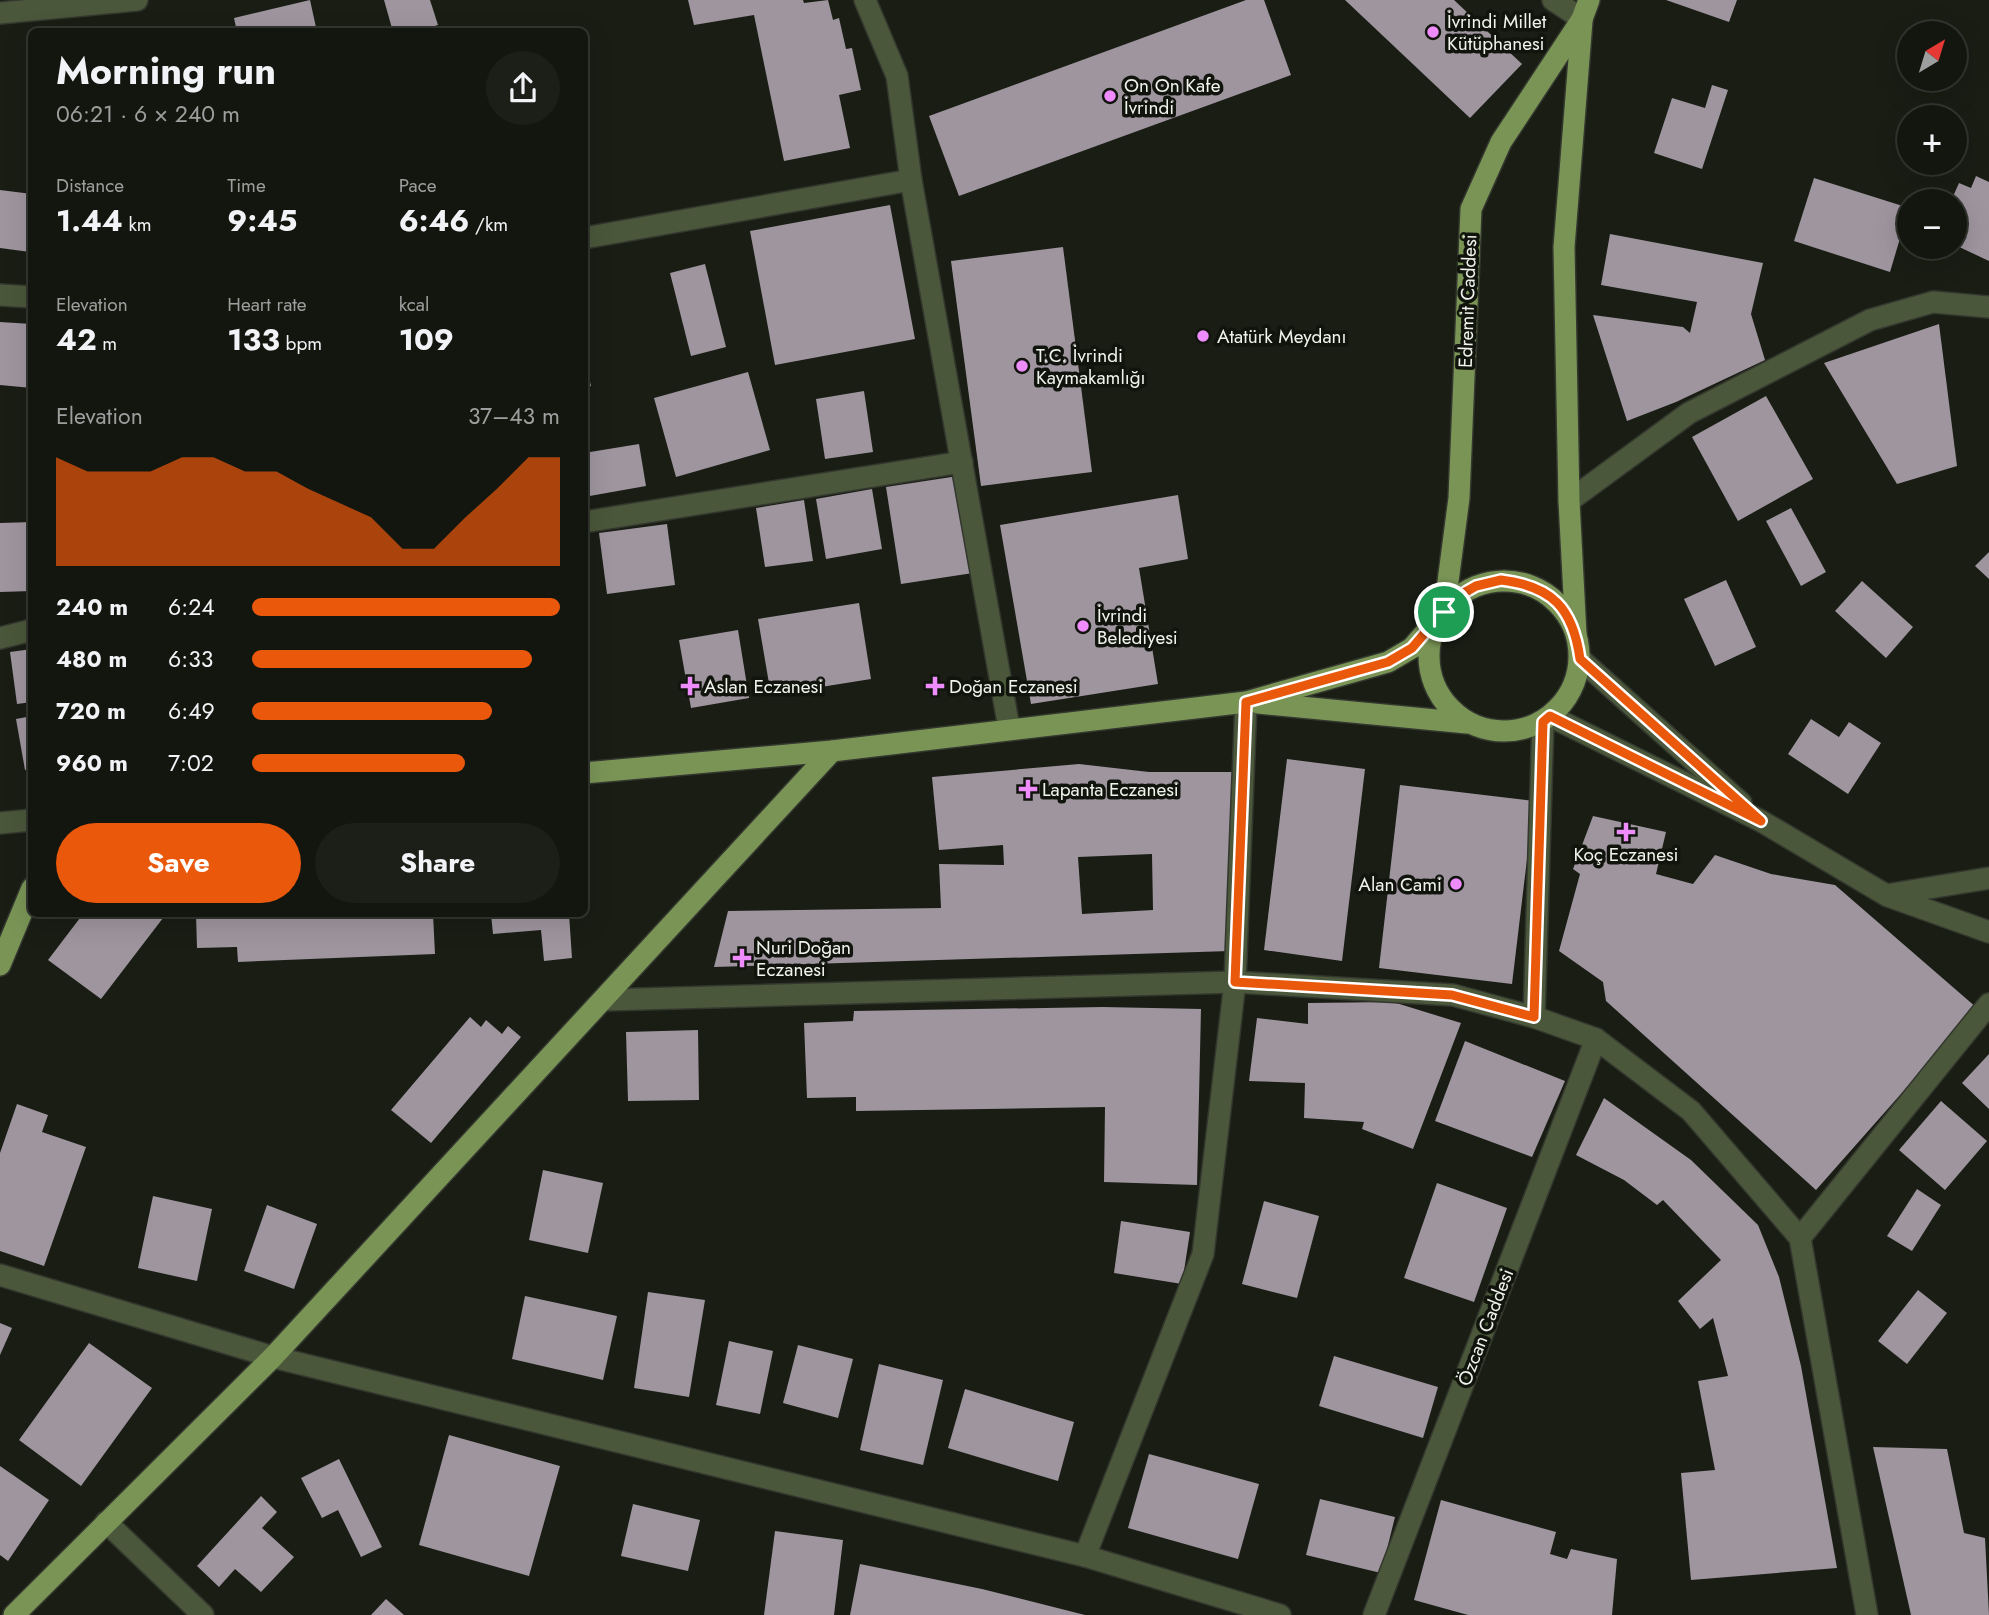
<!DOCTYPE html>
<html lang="en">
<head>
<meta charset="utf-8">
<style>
	:root { --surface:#13160f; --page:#1c1f18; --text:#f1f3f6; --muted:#9d9f9e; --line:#32352f; --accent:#ea580c }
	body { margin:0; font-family:Jost,sans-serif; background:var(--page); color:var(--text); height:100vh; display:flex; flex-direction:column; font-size:26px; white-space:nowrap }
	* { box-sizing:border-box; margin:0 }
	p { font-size:23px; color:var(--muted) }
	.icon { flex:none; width:38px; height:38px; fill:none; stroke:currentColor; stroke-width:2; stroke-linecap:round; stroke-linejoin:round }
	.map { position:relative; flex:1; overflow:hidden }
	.sheet { position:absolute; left:28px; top:28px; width:560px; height:889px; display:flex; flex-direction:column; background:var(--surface); border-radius:10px; box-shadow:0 7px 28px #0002,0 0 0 2px var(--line) }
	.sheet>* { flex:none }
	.needle { width:46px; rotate:38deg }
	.fabs { position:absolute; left:1897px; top:21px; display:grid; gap:14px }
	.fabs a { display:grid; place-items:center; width:70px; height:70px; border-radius:50%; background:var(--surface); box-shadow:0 7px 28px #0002,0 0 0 2px var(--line); font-size:35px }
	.pin { position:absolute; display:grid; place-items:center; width:60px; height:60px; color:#fff; margin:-30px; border:4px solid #fff; border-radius:50%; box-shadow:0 2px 7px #0007 }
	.round { display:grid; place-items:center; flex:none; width:74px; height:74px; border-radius:37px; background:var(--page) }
	.overview { display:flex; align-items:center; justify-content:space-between; height:119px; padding:0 28px }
	h1 { font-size:38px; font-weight:700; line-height:52px }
	.metrics { display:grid; grid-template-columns:repeat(3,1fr); gap:10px; height:119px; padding:7px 28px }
	.metrics div { display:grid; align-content:center }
	.metrics b { font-size:30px; font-weight:700 }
	.metrics small { font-size:19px; font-weight:400 }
	.metrics p { font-size:19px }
	.chart { height:196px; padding:14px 28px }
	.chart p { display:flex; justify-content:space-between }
	.chart svg { width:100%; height:126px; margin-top:7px; fill:var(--accent); opacity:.7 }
	.cta { display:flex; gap:14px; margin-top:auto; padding:14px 28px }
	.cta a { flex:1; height:80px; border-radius:42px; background:var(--accent); color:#fff; font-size:28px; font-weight:700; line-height:80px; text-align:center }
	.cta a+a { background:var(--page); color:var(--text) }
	ul { padding:0 28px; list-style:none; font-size:23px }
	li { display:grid; grid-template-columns:112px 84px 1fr; align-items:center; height:52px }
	li i { height:18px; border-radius:9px; background:var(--accent) }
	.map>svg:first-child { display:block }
</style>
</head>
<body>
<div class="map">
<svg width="1989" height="1615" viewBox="0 0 1989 1615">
	<rect width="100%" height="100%" fill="#191d14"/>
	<!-- building -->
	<g fill="#9e959f" fill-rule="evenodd">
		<polygon points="310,0 317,32 237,32 234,18"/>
		<polygon points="384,0 430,0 438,25 415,32 393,32"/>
		<polygon points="688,0 803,0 804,3 828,0 833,20 839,18 846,49 852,48 861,90 839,95 850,148 784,161 754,15 694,25"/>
		<polygon points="1246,0 1264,0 1291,75 959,196 929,116"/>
		<polygon points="1345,0 1454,0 1522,64 1470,118"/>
		<polygon points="1666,0 1737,0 1729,22"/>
		<polygon points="1712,85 1728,90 1702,169 1654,153 1672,98 1705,108"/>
		<polygon points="1976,176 1989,182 1989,261 1955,245 1955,201 1951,201 1959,183 1971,188"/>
		<polygon points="1814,178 1909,208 1890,272 1794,241"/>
		<polygon points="0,190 32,194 30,252 0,248"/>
		<polygon points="890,205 915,339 775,365 750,231"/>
		<polygon points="1610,234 1763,263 1751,314 1765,360 1676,402 1627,421 1593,315 1683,327 1690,333 1697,302 1601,285"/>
		<polygon points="1063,247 1092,472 981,486 951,261"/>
		<polygon points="705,264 726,347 691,356 670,273"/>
		<polygon points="0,322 32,324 32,388 0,385"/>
		<polygon points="1939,324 1957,466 1897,484 1824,363"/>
		<polygon points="584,357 591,386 584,387"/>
		<polygon points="748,372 770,450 676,477 654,398"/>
		<polygon points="864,391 873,452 825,459 816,399"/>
		<polygon points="1766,396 1813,479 1738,521 1692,437"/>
		<polygon points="639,444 646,486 584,497 584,453"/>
		<polygon points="958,476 973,573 901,584 886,487"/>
		<polygon points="872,489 882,549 826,559 816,499"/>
		<polygon points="1178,495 1188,559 1139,568 1158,684 1031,704 1000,525"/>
		<polygon points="804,500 813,561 765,567 756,508"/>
		<polygon points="1791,508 1826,572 1801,586 1766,521"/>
		<polygon points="32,522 32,591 0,592 0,523"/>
		<polygon points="667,524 675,585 607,594 599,533"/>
		<polygon points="1989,552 1989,579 1975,566"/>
		<polygon points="1726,580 1756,647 1715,666 1684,599"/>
		<polygon points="1862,581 1913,627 1886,658 1835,611"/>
		<polygon points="859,603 871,679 771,695 758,619"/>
		<polygon points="738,630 749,698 691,708 679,640"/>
		<polygon points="32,649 32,702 17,704 10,652"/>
		<polygon points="584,683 589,713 584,713"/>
		<polygon points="32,716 32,769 25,770 16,719"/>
		<polygon points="1811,719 1839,737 1849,722 1881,743 1848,794 1788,754"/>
		<polygon points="1287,759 1365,769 1342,961 1264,950"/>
		<path d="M1079,764L1149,772H1238L1230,951L714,967L728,911L941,908L939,864L1004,865L1003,845L939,850L932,777ZM1152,854L1153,910L1082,914L1078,857Z"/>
		<polygon points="1400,785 1534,801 1512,984 1379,968"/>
		<polygon points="1593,816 1666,832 1656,874 1693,884 1715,855 1771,874 1835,885 1977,1008 1816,1190 1606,1001 1603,982 1559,951 1580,874 1573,869"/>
		<polygon points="83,914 157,914 163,918 101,999 48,960"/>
		<polygon points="196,914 433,914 435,954 238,962 237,947 197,948"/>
		<polygon points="491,914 569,914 572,958 544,961 541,930 493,934"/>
		<polygon points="1393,1002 1461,1023 1413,1149 1362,1129 1364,1122 1304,1118 1305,1083 1249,1081 1257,1018 1308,1024 1308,1003"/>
		<polygon points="1103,1007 1201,1009 1197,1185 1104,1182 1105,1107 856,1111 856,1097 807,1098 804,1023 853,1021 854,1011"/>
		<polygon points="470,1017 481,1027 486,1020 502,1034 508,1026 521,1037 431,1143 391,1110"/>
		<polygon points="698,1030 699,1100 628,1101 626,1032"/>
		<polygon points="1465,1041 1565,1081 1532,1157 1435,1121"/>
		<polygon points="1989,1054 1989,1109 1962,1083"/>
		<polygon points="1604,1098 1691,1160 1758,1225 1779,1277 1801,1366 1837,1568 1691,1580 1681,1473 1715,1470 1698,1381 1728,1376 1713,1318 1700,1329 1678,1301 1721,1260 1663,1200 1657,1205 1624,1180 1576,1155"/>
		<polygon points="1941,1101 1987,1141 1945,1190 1899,1150"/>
		<polygon points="17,1104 48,1115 42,1132 86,1147 44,1266 0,1251 0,1153"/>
		<polygon points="543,1170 603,1183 588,1253 529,1240"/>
		<polygon points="1437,1183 1507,1208 1474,1302 1404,1278"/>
		<polygon points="1917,1189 1941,1205 1912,1251 1887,1236"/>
		<polygon points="153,1196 212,1209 197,1281 138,1268"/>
		<polygon points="1264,1201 1319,1216 1297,1298 1242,1284"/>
		<polygon points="267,1205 317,1224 294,1289 244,1271"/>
		<polygon points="1121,1221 1190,1232 1182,1284 1114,1273"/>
		<polygon points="1918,1290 1947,1313 1907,1364 1878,1341"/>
		<polygon points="648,1292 705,1300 689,1397 634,1388"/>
		<polygon points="525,1296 617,1316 603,1380 512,1359"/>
		<polygon points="0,1323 12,1328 0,1355"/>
		<polygon points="729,1341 773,1351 760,1414 716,1405"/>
		<polygon points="89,1343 152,1388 81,1486 19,1440"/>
		<polygon points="798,1345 853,1359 838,1418 783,1403"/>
		<polygon points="1334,1356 1438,1387 1423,1438 1319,1406"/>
		<polygon points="879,1364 943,1380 923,1465 860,1450"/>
		<polygon points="965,1389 1074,1422 1058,1481 948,1448"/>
		<polygon points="449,1435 560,1466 529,1576 419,1545"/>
		<polygon points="1873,1447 1947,1449 1964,1533 1985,1538 1989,1615 1911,1615"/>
		<polygon points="1149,1454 1259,1484 1238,1559 1128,1528"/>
		<polygon points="339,1459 382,1547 361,1557 338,1510 322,1518 301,1478"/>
		<polygon points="0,1466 49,1500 8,1561 0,1555"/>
		<polygon points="261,1496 277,1512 262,1528 294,1557 261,1592 235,1569 219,1587 197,1566"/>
		<polygon points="1320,1499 1395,1517 1381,1573 1306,1555"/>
		<polygon points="1441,1500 1556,1532 1550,1554 1567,1559 1571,1549 1617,1559 1612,1615 1468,1615 1414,1600"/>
		<polygon points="633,1504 700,1520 688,1571 621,1556"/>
		<polygon points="775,1531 843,1540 834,1615 764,1615"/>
		<polygon points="860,1564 982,1589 1085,1615 850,1615"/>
		<polygon points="386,1599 404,1615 371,1615"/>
	</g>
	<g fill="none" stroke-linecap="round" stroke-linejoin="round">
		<!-- minor casing -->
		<g stroke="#33372e" stroke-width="24">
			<g id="minor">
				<polyline points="865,0 897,76 911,180 1009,728"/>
				<polyline points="1553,0 1582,19"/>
				<polyline points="0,13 137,0"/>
				<polyline points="584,238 911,180"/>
				<polyline points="0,295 32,297"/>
				<polyline points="1569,501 1689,413 1870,320 1933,302 1989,307"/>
				<polyline points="584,522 962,462"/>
				<polyline points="0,638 32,630"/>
				<polyline points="1580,659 1741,803"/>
				<polyline points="1550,716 1761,821 1886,895 1989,878"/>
				<polyline points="0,823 32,820"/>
				<polyline points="1888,896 1989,932"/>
				<polyline points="605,1000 1235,982 1453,995 1534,1017 1596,1039 1691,1111 1800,1238 1867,1615"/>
				<polyline points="1534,1017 1543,721"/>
				<polyline points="1800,1238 1989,1004"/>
				<polyline points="0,1275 273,1357 1085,1556 1280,1615"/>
				<polyline points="106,1522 203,1615"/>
				<polyline points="1085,1556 1203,1254 1235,982 1246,702"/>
				<polyline points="1374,1615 1596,1039"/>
			</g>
		</g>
		<!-- major casing -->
		<g stroke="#33372e" stroke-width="24">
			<g id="major">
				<circle cx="1504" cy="656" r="75"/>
				<polyline points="1444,612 1459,498 1471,209 1501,142 1582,19 1589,0"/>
				<polyline points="1576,634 1569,501 1564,247 1582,21"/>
				<polyline points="1258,703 1467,723"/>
				<polyline points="584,773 832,751 1246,702 1388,662 1412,648 1439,617"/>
				<polyline points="0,965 32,888"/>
				<polyline points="14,1615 273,1357 832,751"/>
			</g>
		</g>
		<!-- minor -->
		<use href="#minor" stroke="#4a573a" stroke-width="21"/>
		<!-- major -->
		<use href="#major" stroke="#7a9456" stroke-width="21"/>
	</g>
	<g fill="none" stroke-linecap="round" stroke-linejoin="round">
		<!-- route casing -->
		<g stroke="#fff" stroke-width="14">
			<path id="route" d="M1501,580C1552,586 1573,608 1580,659L1761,821L1550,716L1543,722L1534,1017L1452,995L1235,982L1246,702L1388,662L1412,648L1455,598L1476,586Z"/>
		</g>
		<!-- route -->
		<use href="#route" stroke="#ea580c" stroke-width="9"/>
	</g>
	<!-- markers -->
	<g fill="#ed8cfa" stroke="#10140c" stroke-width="2.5">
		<circle cx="1433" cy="32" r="7"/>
		<circle cx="1110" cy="96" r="7"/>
		<circle cx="1203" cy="336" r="7"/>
		<circle cx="1022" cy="366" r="7"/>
		<circle cx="1083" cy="626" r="7"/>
		<path d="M686.5 675.5h7v7h7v7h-7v7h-7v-7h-7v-7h7z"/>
		<path d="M931.5 675.5h7v7h7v7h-7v7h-7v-7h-7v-7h7z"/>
		<path d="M1024.5 778.5h7v7h7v7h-7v7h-7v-7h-7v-7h7z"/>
		<path d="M1622.5 821.5h7v7h7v7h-7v7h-7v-7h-7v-7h7z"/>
		<circle cx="1456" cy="884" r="7"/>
		<path d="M738.5 947.5h7v7h7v7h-7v7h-7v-7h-7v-7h7z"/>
	</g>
	<g text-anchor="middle" stroke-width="7" stroke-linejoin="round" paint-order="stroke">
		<!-- poi labels -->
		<g font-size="19" fill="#f0f3ed" stroke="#10140c" text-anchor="start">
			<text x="1447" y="28">İvrindi Millet<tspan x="1447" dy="22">Kütüphanesi</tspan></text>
			<text x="1124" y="92">On On Kafe<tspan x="1124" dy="22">İvrindi</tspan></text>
			<text x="1217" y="343">Atatürk Meydanı</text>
			<text x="1036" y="362">T.C. İvrindi<tspan x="1036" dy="22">Kaymakamlığı</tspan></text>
			<text x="1097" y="622">İvrindi<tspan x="1097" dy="22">Belediyesi</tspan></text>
			<text x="704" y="693">Aslan Eczanesi</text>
			<text x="949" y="693">Doğan Eczanesi</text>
			<text x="1042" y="796">Lapanta Eczanesi</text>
			<text x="1626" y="861" text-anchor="middle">Koç Eczanesi</text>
			<text x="1442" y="891" text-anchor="end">Alan Cami</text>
			<text x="756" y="954">Nuri Doğan<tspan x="756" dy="22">Eczanesi</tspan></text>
		</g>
		<!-- street labels -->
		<g font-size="19" fill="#f0f3ed" stroke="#10140c">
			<text transform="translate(1467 301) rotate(-88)" y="7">Edremit Caddesi</text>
			<text transform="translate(1485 1327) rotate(-69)" y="7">Özcan Caddesi</text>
		</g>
	</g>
</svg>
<div class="fabs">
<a><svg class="needle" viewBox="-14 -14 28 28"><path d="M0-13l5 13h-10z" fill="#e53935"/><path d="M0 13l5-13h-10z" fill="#9d9f9e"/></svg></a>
<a>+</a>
<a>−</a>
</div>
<div class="pin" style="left:1444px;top:612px;background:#1e9e55"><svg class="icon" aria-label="arrive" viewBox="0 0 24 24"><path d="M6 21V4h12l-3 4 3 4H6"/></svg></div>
<section class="sheet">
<div class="overview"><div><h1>Morning run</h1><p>06:21 · 6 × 240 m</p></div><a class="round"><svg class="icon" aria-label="share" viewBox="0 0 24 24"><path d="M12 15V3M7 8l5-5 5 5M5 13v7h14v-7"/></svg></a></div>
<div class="metrics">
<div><p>Distance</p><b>1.44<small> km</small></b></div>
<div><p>Time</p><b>9:45</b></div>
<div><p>Pace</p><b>6:46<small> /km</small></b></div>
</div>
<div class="metrics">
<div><p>Elevation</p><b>42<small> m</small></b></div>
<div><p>Heart rate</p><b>133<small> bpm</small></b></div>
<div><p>kcal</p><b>109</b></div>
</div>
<div class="chart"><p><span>Elevation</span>37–43 m</p>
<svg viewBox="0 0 160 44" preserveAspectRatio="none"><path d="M0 44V6L10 11L20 11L30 11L40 6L50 6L60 11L70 11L80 17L90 22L100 27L110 38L120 38L130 27L140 17L150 6L160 6V44z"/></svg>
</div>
<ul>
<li><b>240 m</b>6:24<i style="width:100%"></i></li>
<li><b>480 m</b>6:33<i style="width:91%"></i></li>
<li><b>720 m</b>6:49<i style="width:78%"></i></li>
<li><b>960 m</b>7:02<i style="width:69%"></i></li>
</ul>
<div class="cta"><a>Save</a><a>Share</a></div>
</section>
</div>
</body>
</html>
